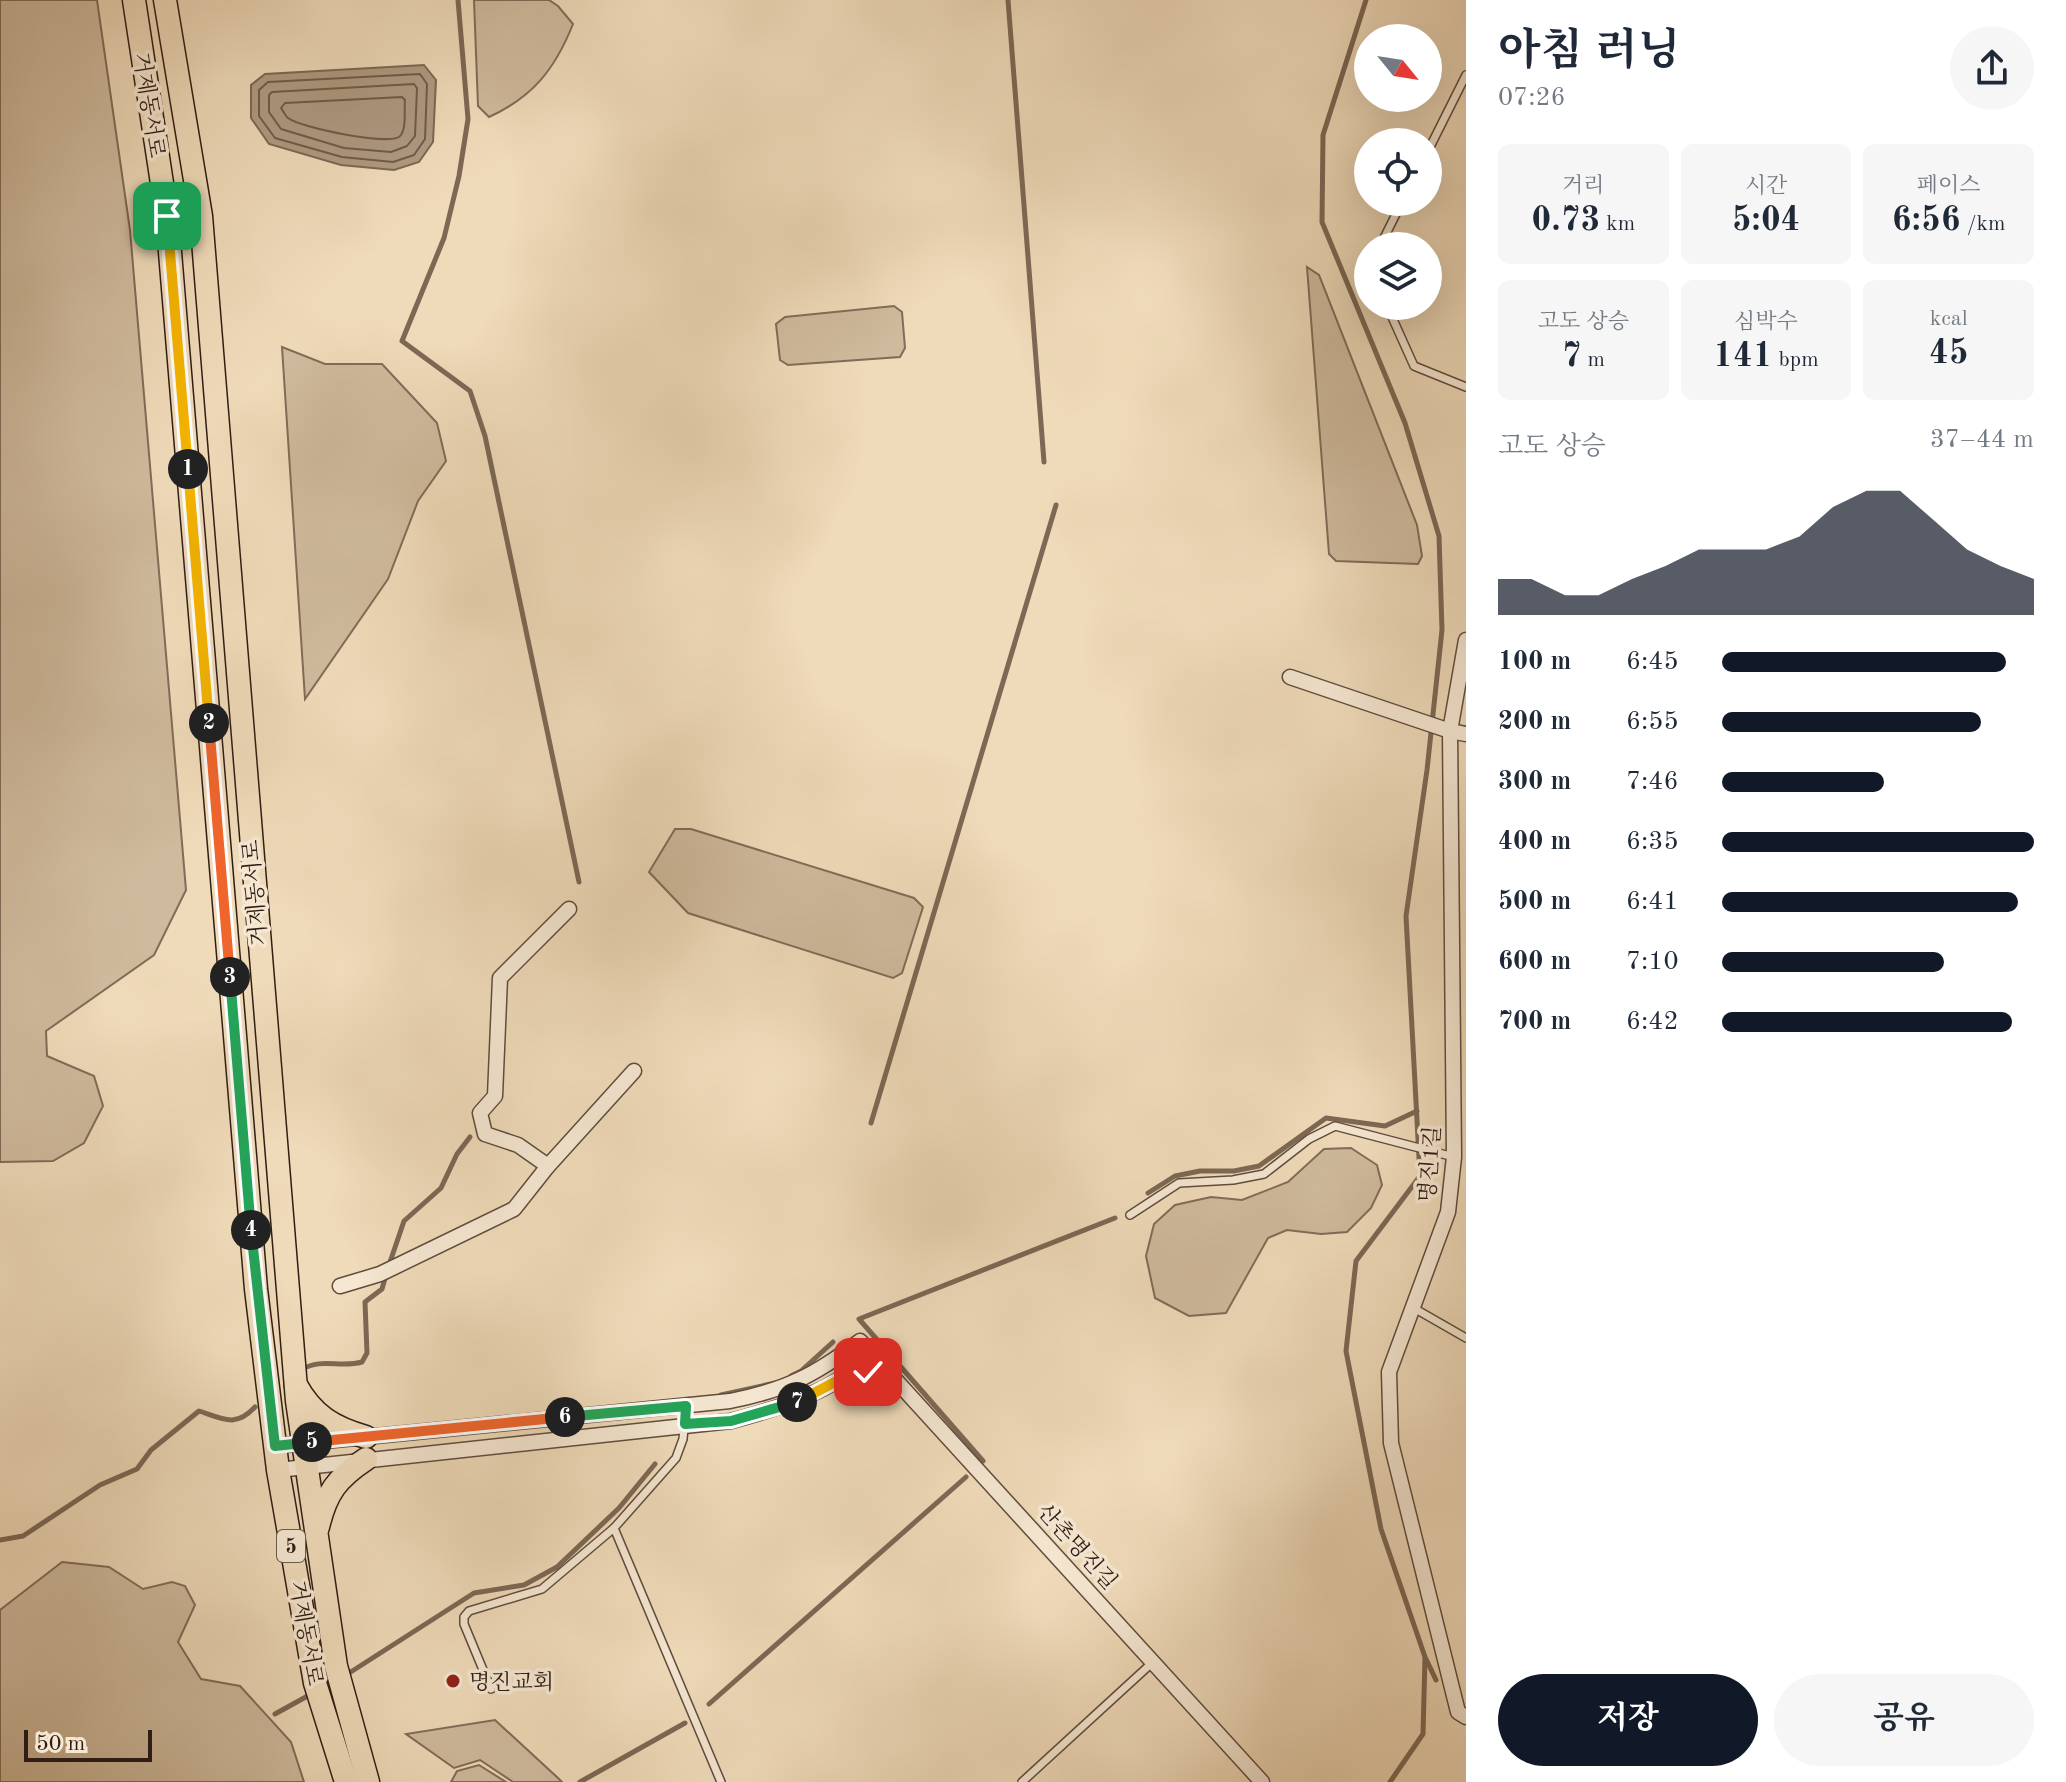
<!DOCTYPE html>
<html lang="ko">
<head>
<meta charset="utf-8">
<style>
	:root { --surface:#fff; --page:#f6f6f7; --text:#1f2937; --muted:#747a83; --accent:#111827 }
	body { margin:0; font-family:"Old Standard TT","Noto Serif KR",serif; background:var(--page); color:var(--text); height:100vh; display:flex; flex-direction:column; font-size:30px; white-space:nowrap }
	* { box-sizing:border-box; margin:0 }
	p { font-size:26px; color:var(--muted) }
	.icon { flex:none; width:44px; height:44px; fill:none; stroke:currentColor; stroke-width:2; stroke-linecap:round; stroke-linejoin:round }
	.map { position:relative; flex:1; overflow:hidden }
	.sheet { display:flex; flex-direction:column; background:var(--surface); width:600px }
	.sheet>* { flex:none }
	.needle { width:52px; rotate:120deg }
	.fabs { position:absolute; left:1354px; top:24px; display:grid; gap:16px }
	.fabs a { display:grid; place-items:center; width:88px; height:88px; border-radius:50%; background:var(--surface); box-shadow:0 8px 32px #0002; font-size:40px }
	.scale { position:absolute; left:24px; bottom:20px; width:128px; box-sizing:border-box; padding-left:8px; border:4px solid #301d14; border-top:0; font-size:22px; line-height:28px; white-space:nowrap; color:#301d14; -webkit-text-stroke:6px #f5e7d2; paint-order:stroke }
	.pin { position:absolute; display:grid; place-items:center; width:68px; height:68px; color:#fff; margin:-34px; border-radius:16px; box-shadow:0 4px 12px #0006 }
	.km { position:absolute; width:40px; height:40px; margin:-20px; border-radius:50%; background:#222; color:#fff; font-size:22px; line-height:40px; text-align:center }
	.round { display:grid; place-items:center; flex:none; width:84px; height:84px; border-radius:42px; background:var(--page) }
	.headline { display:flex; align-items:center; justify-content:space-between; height:136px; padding:0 32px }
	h1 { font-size:44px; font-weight:700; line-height:60px }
	.figures { display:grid; grid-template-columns:repeat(3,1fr); gap:12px; height:136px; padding:8px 32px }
	.figures div { display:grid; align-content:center; border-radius:12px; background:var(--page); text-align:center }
	.figures b { font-size:34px; font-weight:700 }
	.figures small { font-size:22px; font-weight:400 }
	.figures p { font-size:22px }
	.chart { height:224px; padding:16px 32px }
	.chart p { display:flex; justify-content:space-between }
	.chart svg { width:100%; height:144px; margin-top:8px; fill:var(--accent); opacity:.7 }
	.primary-button { display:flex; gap:16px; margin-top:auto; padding:16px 32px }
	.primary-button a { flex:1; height:92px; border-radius:48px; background:var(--accent); color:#fff; font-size:32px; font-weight:700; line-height:92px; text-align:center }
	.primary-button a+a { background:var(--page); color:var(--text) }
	ul { padding:0 32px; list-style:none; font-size:26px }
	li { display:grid; grid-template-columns:128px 96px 1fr; align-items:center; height:60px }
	li i { height:20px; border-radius:10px; background:var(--accent) }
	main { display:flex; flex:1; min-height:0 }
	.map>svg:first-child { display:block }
</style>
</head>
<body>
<main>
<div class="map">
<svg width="1466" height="1782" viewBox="0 0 1466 1782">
	<rect width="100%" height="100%" fill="#efdab9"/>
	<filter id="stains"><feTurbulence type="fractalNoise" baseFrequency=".0025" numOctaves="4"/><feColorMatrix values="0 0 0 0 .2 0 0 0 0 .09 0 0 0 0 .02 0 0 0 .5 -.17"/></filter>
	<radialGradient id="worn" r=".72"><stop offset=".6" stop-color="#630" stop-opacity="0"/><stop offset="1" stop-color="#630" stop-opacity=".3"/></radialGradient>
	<!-- green -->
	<g fill="#cfba9d" stroke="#806c58" stroke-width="2">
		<polygon points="0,0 97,0 130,230 186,890 154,955 46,1031 47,1056 94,1076 103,1106 84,1143 53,1161 0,1162"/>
		<path d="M474,0H549L558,6L573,24C555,69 533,97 489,117L478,106Z"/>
		<polygon points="1307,267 1319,275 1417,525 1422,556 1418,564 1336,561 1329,554"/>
		<polygon points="894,306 902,312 905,348 900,357 788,365 780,360 776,324 785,317"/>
		<polygon points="282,347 325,364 382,364 437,423 446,461 418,501 388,579 305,699"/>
		<polygon points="675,829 691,829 914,898 923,907 902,973 893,978 688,913 649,872"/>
		<polygon points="1351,1148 1377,1165 1382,1185 1371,1208 1347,1232 1321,1234 1287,1230 1268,1238 1226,1313 1189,1316 1155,1298 1146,1256 1154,1224 1175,1205 1211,1197 1242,1200 1288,1182 1324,1149"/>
		<polygon points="62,1562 109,1567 143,1589 172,1582 185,1586 195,1605 178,1642 201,1679 240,1686 291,1742 304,1782 0,1782 0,1610"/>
		<polygon points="495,1720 558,1778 562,1782 513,1782 480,1760 454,1768 406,1734"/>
		<polygon points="479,1765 506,1782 451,1782 457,1771"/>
	</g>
	<!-- water -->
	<polygon fill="#ae9a81" stroke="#7c6855" stroke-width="2" points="424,65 436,80 433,142 419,162 394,170 341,165 269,144 251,118 251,85 265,74"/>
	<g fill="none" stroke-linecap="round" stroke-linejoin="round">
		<!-- shore -->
		<g stroke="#6f5c4a" stroke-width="2">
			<polygon points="420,74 427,84 425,139 414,155 393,162 342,157 275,138 259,116 259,90 268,82"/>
			<polygon points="414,84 417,88 415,136 407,146 391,152 344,148 281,129 269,112 269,95 272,92"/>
			<path d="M402,97L405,100C404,110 407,131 399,137C386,145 301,128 288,118C286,117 282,109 281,108L285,103Z"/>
		</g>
		<!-- stream -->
		<g stroke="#7c6855" stroke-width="5">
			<polyline points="458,0 468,119 459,176 444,238 402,341 470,391 485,436 579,882"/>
			<polyline points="1008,0 1044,462"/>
			<polyline points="1366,0 1323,135 1322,222 1405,423 1439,536 1442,630 1427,770 1406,916 1420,1176 1356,1261 1346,1351 1381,1529 1425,1657 1423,1734 1390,1782"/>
			<polyline points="871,1123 1056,505"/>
			<polyline points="1148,1193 1175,1176 1200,1171 1234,1171 1259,1166 1326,1118 1385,1126 1417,1111"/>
			<polyline points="389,1265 404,1221 441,1188 457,1154 470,1137"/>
			<path d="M303,1369C320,1358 342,1368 362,1362L367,1353L365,1302L382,1289L386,1275"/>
			<polyline points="791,1376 801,1371 833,1342"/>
			<polyline points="721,1395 775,1383"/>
			<polyline points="983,1461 859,1319 1115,1218"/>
			<path d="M0,1540L23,1536L100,1485L137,1469L151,1450L199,1411C223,1419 236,1428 255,1407"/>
			<polyline points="1426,1659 1436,1680"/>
			<polyline points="346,1675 474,1593 524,1585 557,1567 619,1508 655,1464"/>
			<polyline points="709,1704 966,1477"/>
			<polyline points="275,1714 313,1693"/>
			<polyline points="580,1782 685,1723"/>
		</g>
		<!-- service casing -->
		<g stroke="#604c3d" stroke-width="10">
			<g id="service">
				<polyline points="1428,151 1466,75"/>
				<polyline points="1380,246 1402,202"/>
				<polyline points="1387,306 1414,366 1466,387"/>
				<polyline points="1130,1215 1179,1183 1233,1180 1264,1174 1309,1139 1335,1126 1454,1157"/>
				<polyline points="1412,1307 1466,1338"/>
				<polyline points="856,1373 877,1373 887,1376"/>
				<polyline points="614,1528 721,1782"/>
				<polyline points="491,1689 464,1624 464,1617 469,1611 542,1589 614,1528 676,1458 683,1439 686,1406"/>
				<polyline points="1022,1782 1153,1662"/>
			</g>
		</g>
		<!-- minor casing -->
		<g stroke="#604c3d" stroke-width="17">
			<g id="minor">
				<polyline points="1466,640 1450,731 1454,1157 1448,1212 1389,1372 1391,1443 1458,1712 1466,1717"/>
				<polyline points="1290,677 1450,731 1466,734"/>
				<polyline points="548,1166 518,1145 485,1134 480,1113 495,1096 500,978 569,909"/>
				<polyline points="340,1286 380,1274 514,1209 548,1166 634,1071"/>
				<path d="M275,1446L730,1401C786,1390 815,1375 860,1341L1262,1782"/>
				<path d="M278,1470L731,1421C790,1405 824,1394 874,1356"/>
			</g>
		</g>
		<!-- primary casing -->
		<g stroke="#301d14" stroke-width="25">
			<g id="primary">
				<polyline points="134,0 167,216 256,1289 278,1470 315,1683 346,1782"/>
				<polyline points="165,0 201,216 297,1401 336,1666 368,1782"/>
				<path d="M296,1385C313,1416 334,1428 366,1437"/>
				<path d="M318,1527C326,1493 337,1478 366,1459"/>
			</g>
		</g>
		<!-- service -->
		<use href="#service" stroke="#f5e7d2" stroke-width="7"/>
		<!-- minor -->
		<use href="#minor" stroke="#f5e7d2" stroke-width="14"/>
		<!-- primary -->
		<use href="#primary" stroke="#efdab9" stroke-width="22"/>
	</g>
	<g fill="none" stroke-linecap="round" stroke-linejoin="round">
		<!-- split-1 casing -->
		<g stroke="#fff" stroke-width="16">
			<polyline id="split-1" points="167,216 188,469"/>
		</g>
		<!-- split-2 casing -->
		<g stroke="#fff" stroke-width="16">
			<polyline id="split-2" points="188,469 209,723"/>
		</g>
		<!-- split-3 casing -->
		<g stroke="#fff" stroke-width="16">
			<polyline id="split-3" points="209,723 230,977"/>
		</g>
		<!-- split-4 casing -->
		<g stroke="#fff" stroke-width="16">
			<polyline id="split-4" points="230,977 251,1230"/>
		</g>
		<!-- split-5 casing -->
		<g stroke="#fff" stroke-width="16">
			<polyline id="split-5" points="251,1230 275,1446 312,1442"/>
		</g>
		<!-- split-6 casing -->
		<g stroke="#fff" stroke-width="16">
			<polyline id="split-6" points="312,1442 565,1417"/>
		</g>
		<!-- split-7 casing -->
		<g stroke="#fff" stroke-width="16">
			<polyline id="split-7" points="565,1417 686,1406 685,1424 731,1421 797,1402"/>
		</g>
		<!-- split-8 casing -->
		<g stroke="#fff" stroke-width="16">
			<polyline id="split-8" points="797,1402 850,1374 868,1372"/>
		</g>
		<!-- split-1 -->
		<use href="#split-1" stroke="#f5b400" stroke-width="10"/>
		<!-- split-2 -->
		<use href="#split-2" stroke="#f5b400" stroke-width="10"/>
		<!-- split-3 -->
		<use href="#split-3" stroke="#f0652b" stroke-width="10"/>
		<!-- split-4 -->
		<use href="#split-4" stroke="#22a559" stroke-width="10"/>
		<!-- split-5 -->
		<use href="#split-5" stroke="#22a559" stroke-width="10"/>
		<!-- split-6 -->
		<use href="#split-6" stroke="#f0652b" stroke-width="10"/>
		<!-- split-7 -->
		<use href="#split-7" stroke="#22a559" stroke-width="10"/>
		<!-- split-8 -->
		<use href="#split-8" stroke="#f5b400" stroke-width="10"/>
	</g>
	<!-- markers -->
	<circle fill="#8f2418" stroke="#f5e7d2" stroke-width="3" cx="453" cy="1681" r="8"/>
	<g text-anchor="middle" stroke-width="7" stroke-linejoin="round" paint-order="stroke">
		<!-- shield labels -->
		<rect fill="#f5e7d2" stroke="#6b5a4d" stroke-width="2" x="277" y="1530" width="28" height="32" rx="6"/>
		<g font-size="20" font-weight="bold" fill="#301d14">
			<text x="291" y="1553">5</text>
		</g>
		<!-- street labels -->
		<g font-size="22" fill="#301d14" stroke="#f5e7d2">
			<text transform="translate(150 105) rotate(81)" y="8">거제동서로</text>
			<text transform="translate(254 893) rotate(-95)" y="8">거제동서로</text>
			<text transform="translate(1429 1164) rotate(-86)" y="8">명진1길</text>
			<text transform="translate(1078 1546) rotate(48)" y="8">산촌명진길</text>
			<text transform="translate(307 1633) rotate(80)" y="8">거제동서로</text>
		</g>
		<!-- poi labels -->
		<g font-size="22" fill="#301d14" stroke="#f5e7d2" text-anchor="start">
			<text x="469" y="1689">명진교회</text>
		</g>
	</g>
	<rect width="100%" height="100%" filter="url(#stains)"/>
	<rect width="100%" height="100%" fill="url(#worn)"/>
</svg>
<div class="fabs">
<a><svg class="needle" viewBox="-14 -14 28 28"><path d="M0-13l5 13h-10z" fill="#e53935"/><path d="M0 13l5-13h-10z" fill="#747a83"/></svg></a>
<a><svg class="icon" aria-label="locate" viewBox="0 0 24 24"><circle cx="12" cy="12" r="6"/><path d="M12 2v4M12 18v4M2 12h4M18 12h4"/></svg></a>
<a><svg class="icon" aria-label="layers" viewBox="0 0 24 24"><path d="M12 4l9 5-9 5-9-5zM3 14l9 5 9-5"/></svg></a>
</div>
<div class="scale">50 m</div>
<div class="pin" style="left:167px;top:216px;background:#1e9e55"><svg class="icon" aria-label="arrive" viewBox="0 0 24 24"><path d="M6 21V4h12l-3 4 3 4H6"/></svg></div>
<div class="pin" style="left:868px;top:1372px;background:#d93025"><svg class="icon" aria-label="check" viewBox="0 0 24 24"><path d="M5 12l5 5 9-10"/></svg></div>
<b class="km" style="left:188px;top:469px">1</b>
<b class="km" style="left:209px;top:723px">2</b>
<b class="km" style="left:230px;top:977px">3</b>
<b class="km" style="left:251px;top:1230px">4</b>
<b class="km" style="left:312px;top:1442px">5</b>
<b class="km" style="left:565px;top:1417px">6</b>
<b class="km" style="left:797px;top:1402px">7</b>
</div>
<section class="sheet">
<div class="headline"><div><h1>아침 러닝</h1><p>07:26</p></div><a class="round"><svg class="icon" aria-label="share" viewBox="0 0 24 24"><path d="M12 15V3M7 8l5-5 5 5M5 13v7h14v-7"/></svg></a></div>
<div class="figures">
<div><p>거리</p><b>0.73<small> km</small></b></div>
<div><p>시간</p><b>5:04</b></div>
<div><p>페이스</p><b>6:56<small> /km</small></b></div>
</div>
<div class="figures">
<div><p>고도 상승</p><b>7<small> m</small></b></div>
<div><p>심박수</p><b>141<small> bpm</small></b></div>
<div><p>kcal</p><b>45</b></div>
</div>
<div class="chart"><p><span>고도 상승</span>37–44 m</p>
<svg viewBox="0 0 160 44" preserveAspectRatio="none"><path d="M0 44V33L10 33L20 38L30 38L40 33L50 29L60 24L70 24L80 24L90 20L100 11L110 6L120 6L130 15L140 24L150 29L160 33V44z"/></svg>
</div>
<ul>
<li><b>100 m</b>6:45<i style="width:91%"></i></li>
<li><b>200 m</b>6:55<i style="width:83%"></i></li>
<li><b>300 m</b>7:46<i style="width:52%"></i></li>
<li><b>400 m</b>6:35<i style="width:100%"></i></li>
<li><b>500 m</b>6:41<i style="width:95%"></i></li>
<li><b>600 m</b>7:10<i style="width:71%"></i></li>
<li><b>700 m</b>6:42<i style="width:93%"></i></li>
</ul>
<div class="primary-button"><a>저장</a><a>공유</a></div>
</section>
</main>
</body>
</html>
